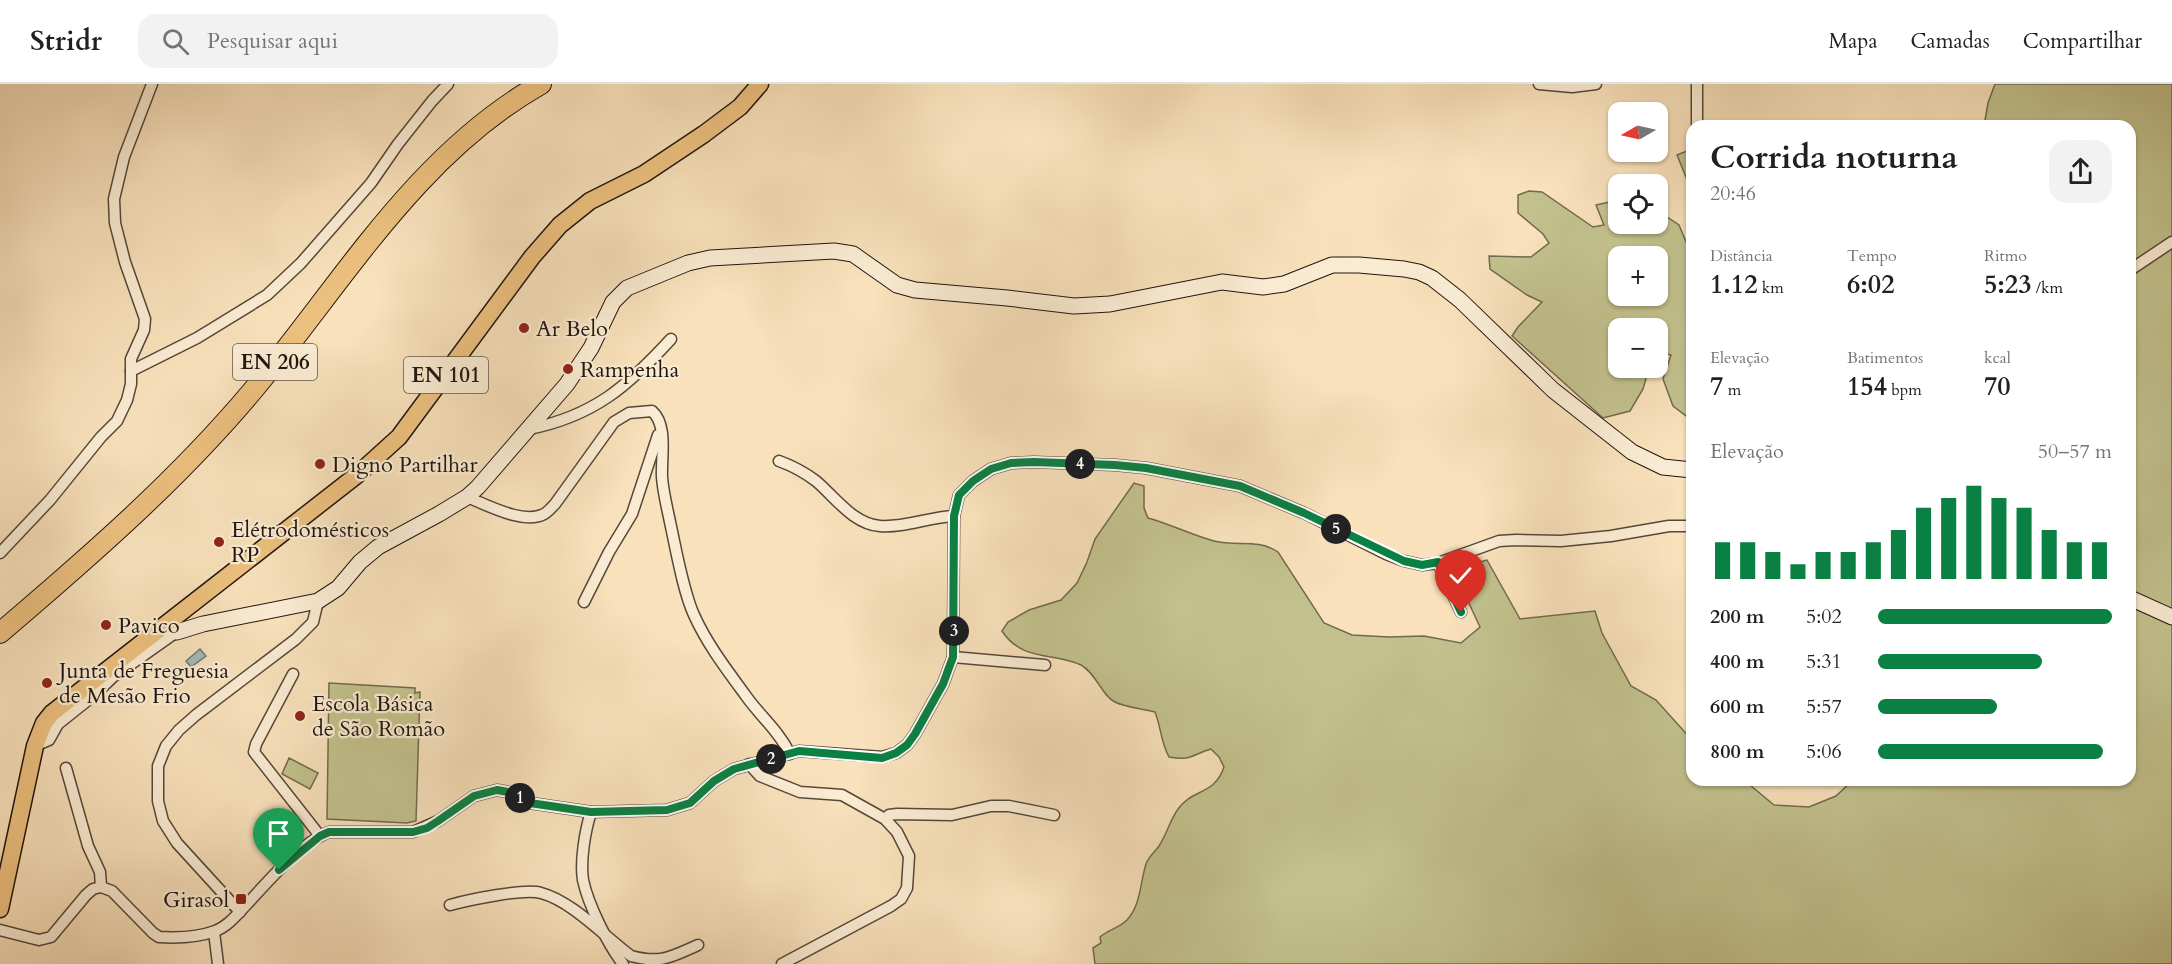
<!DOCTYPE html>
<html lang="pt">
<head>
<meta charset="utf-8">
<style>
	:root { --surface:#fff; --page:#f2f2f2; --text:#202124; --muted:#757577; --line:#e0e0e0; --accent:#0b8043 }
	body { margin:0; font-family:Cardo,serif; background:var(--page); color:var(--text); height:100vh; display:flex; flex-direction:column; font-size:22px; white-space:nowrap }
	* { box-sizing:border-box; margin:0 }
	p { font-size:20px; color:var(--muted) }
	.icon { flex:none; width:33px; height:33px; fill:none; stroke:currentColor; stroke-width:2; stroke-linecap:round; stroke-linejoin:round }
	.map { position:relative; flex:1; overflow:hidden }
	.side { position:absolute; left:1686px; top:36px; width:450px; height:666px; display:flex; flex-direction:column; background:var(--surface); border-radius:18px; box-shadow:0 2px 4px #0004 }
	.side>* { flex:none }
	.needle { width:39px; rotate:261deg }
	.tools { position:absolute; left:1608px; top:18px; display:grid; gap:12px }
	.tools a { display:grid; place-items:center; width:60px; height:60px; border-radius:12px; background:var(--surface); box-shadow:0 2px 4px #0004; font-size:30px }
	.pin { position:absolute; display:grid; place-items:center; width:51px; height:51px; color:#fff; margin:-62px -26px; border-radius:50% 50% 50% 0; rotate:-45deg; box-shadow:0 0 6px #0007 }
	.pin .icon { rotate:45deg }
	.km { position:absolute; width:30px; height:30px; margin:-15px; border-radius:50%; background:#222; color:#fff; font-size:16px; line-height:30px; text-align:center }
	.round { display:grid; place-items:center; flex:none; width:63px; height:63px; border-radius:18px; background:var(--page) }
	.head { display:flex; align-items:center; justify-content:space-between; height:102px; padding:0 24px }
	h1 { font-size:33px; font-weight:800; line-height:45px }
	.stats { display:grid; grid-template-columns:repeat(3,1fr); gap:9px; height:102px; padding:6px 24px }
	.stats div { display:grid; align-content:center }
	.stats b { font-size:26px; font-weight:800 }
	.stats small { font-size:16px; font-weight:400 }
	.stats p { font-size:16px }
	.chart { height:168px; padding:12px 24px }
	.chart p { display:flex; justify-content:space-between }
	.chart svg { width:100%; height:108px; margin-top:6px; stroke:var(--accent); stroke-width:6 }
	ul { padding:0 24px; list-style:none; font-size:20px }
	li { display:grid; grid-template-columns:96px 72px 1fr; align-items:center; height:45px }
	li i { height:15px; border-radius:8px; background:var(--accent) }
	header { display:flex; align-items:center; gap:36px; box-sizing:border-box; height:84px; padding:0 30px; background:var(--surface); border-bottom:2px solid var(--line) }
	header strong { font-size:28px }
	nav { display:flex; gap:33px; margin-inline-start:auto; font-size:21px }
	.search { width:420px; height:54px; background:var(--page); display:flex; align-items:center; gap:15px; box-sizing:border-box; padding:0 21px; border-radius:18px; color:var(--muted); font-size:22px }
	.map>svg:first-child { display:block }
</style>
</head>
<body>
<header>
<strong>Stridr</strong>
<div class="search"><svg class="icon" aria-label="search" viewBox="0 0 24 24"><circle cx="10" cy="10" r="6"/><path d="M15 15l6 6"/></svg>Pesquisar aqui</div>
<nav><a>Mapa</a><a>Camadas</a><a>Compartilhar</a></nav>
</header>
<div class="map">
<svg width="2172" height="880" viewBox="0 0 2172 880">
	<rect width="100%" height="100%" fill="#f8e1bb"/>
	<filter id="stains"><feTurbulence type="fractalNoise" baseFrequency=".00333" numOctaves="4"/><feColorMatrix values="0 0 0 0 .2 0 0 0 0 .09 0 0 0 0 .02 0 0 0 .5 -.17"/></filter>
	<radialGradient id="worn" r=".72"><stop offset=".6" stop-color="#630" stop-opacity="0"/><stop offset="1" stop-color="#630" stop-opacity=".3"/></radialGradient>
	<!-- green -->
	<g fill="#c2c18d" stroke="#716a4e" stroke-width="1.5" fill-rule="evenodd">
		<path d="M1995,0H2172V880H1095L1093,864L1101,859L1100,853C1108,846 1119,844 1127,836C1141,821 1140,799 1146,780C1149,772 1155,768 1159,762C1167,750 1170,736 1178,725C1193,704 1214,712 1224,683L1219,673L1211,665C1191,671 1192,677 1169,673C1161,659 1161,643 1155,628C1145,625 1124,623 1115,618C1102,612 1096,589 1081,581C1054,568 1022,578 1002,547L1008,538L1029,526L1061,516L1077,499L1087,478L1095,455L1134,399L1144,402V424L1148,434C1170,440 1192,451 1214,457C1237,463 1257,454 1278,468L1324,539L1352,551L1389,553L1424,552L1461,559L1480,543L1453,485L1487,476L1520,535L1595,527L1602,549L1631,602L1656,616L1692,656V696H1744L1774,721L1809,723L1836,712L1853,696H2130V42H1984L1988,19Z"/>
		<polygon points="1692,65 1692,108 1677,71"/>
		<path d="M1529,107L1542,108L1593,143L1604,141L1596,121L1618,116V140H1658V127L1679,141L1692,172V344L1690,335L1673,322L1663,295L1671,271L1658,268V244H1618V284H1649L1643,305L1630,327L1603,334L1512,252L1518,243L1542,218L1527,211L1490,185L1489,172L1531,173L1549,159L1543,150L1518,129V111ZM1658,172V212H1618V172Z"/>
		<polygon points="329,599 415,604 415,609 420,608 416,737 407,739 327,735"/>
		<polygon points="289,674 318,689 310,705 282,690"/>
	</g>
	<!-- water -->
	<polygon fill="#a0bbb9" stroke="#6d7875" stroke-width="1.5" points="200,565 206,572 191,583 186,577"/>
	<g fill="none" stroke-linecap="round" stroke-linejoin="round">
		<!-- street casing -->
		<g stroke="#56473a" stroke-width="13">
			<g id="street">
				<polyline points="1539,0 1572,3 1596,0"/>
				<polyline points="1697,0 1697,42"/>
				<polyline points="2130,186 2172,158"/>
				<polyline points="131,287 197,254 267,211 301,179 371,99 398,60 432,17 448,0"/>
				<path d="M529,345C594,332 628,302 671,255"/>
				<path d="M779,377C793,382 804,388 816,397C835,413 853,440 880,442C904,444 929,433 954,432"/>
				<path d="M467,413C487,421 524,441 544,430C548,428 552,423 555,420L614,338L629,329L652,327C668,341 661,373 662,393C663,408 667,423 670,438C676,465 683,507 694,531C707,560 727,586 746,612C760,632 779,647 790,670"/>
				<polyline points="0,469 50,416 101,353 117,337 127,316 131,300 131,275 144,246 145,235 125,178 115,139 114,115 124,73 152,0"/>
				<polyline points="1438,479 1461,528"/>
				<polyline points="584,518 609,468 632,430 658,351"/>
				<polyline points="953,573 1045,581"/>
				<polyline points="293,590 256,660 254,668 320,752"/>
				<polyline points="35,662 49,656 58,640 92,613 113,593 178,547"/>
				<polyline points="749,680 760,692 800,708 842,711 885,735 897,748 909,772 907,804 901,815 891,822 782,880"/>
				<polyline points="66,684 88,762 100,788 101,803"/>
				<path d="M591,728C585,747 580,777 583,796C588,820 608,861 623,880"/>
				<polyline points="885,735 889,731 897,730 952,731 991,722 1009,722 1054,731"/>
				<path d="M450,821C468,816 525,804 541,809C572,817 605,853 631,872C661,880 671,873 698,861"/>
				<polyline points="240,828 177,759 163,737 158,717 158,682 166,662 179,646 196,631 296,555 313,538 318,517"/>
				<path d="M0,846L39,856L51,853L86,811L93,805L101,803L112,807L153,849L159,853C176,854 199,853 215,847C229,842 239,828 249,818C270,795 301,759 329,748H413L438,737L474,712L497,706L508,708L530,719L591,728L667,726L690,719L714,697L734,685L799,667L882,673L896,669L907,661L915,650L943,600L953,573L954,432L959,411L973,397L991,385L1011,379L1034,378L1115,381L1146,384L1240,402L1304,429L1386,470L1404,477L1422,481L1438,479L1499,457L1516,456L1561,457L1611,452L1669,442H1692"/>
				<polyline points="214,848 218,880"/>
			</g>
		</g>
		<!-- secondary casing -->
		<g stroke="#20140f" stroke-width="17">
			<g id="secondary">
				<polyline points="2130,514 2172,533"/>
				<polyline points="155,547 177,548 203,540 318,517 338,504 360,478 378,463 439,430 467,413 478,403 567,300 591,264 613,218 627,204 688,179 710,174 834,167 853,170 897,201 915,206 1007,214 1074,222 1110,220 1222,198 1263,203 1284,200 1332,181 1359,181 1404,185 1419,188 1432,194 1460,216 1553,306 1632,368 1663,383 1692,386"/>
			</g>
		</g>
		<!-- primary casing -->
		<g stroke="#20140f" stroke-width="19">
			<polyline id="primary" points="0,825 35,662 44,639 52,629 357,391 399,353 532,173 560,141 590,117 644,90 704,50 740,23 760,0"/>
		</g>
		<!-- highway casing -->
		<g stroke="#20140f" stroke-width="22">
			<path id="highway" d="M0,549C89,473 179,395 254,305C343,198 417,70 541,0"/>
		</g>
		<!-- street -->
		<use href="#street" stroke="#faecd3" stroke-width="10"/>
		<!-- secondary -->
		<use href="#secondary" stroke="#faecd3" stroke-width="15"/>
		<!-- primary -->
		<use href="#primary" stroke="#ecc07e" stroke-width="16"/>
		<!-- highway -->
		<use href="#highway" stroke="#ecc07e" stroke-width="20"/>
	</g>
	<g fill="none" stroke-linecap="round" stroke-linejoin="round">
		<!-- route casing -->
		<g stroke="#fff" stroke-width="12">
			<polyline id="route" points="279,786 320,752 329,748 413,748 427,744 438,737 474,712 497,706 508,708 530,719 591,728 667,726 690,719 714,697 734,685 799,667 882,674 896,669 907,661 915,650 943,600 953,573 954,432 959,411 973,397 991,385 1011,379 1034,378 1115,381 1146,384 1240,402 1304,429 1404,477 1422,481 1438,478 1461,528"/>
		</g>
		<!-- route -->
		<use href="#route" stroke="#0b8043" stroke-width="8"/>
	</g>
	<!-- markers -->
	<g fill="#8f2418" stroke="#faecd3" stroke-width="2">
		<circle cx="524" cy="244" r="6"/>
		<circle cx="568" cy="285" r="6"/>
		<circle cx="320" cy="380" r="6"/>
		<circle cx="219" cy="458" r="6"/>
		<circle cx="106" cy="541" r="6"/>
		<circle cx="47" cy="599" r="6"/>
		<circle cx="300" cy="632" r="6"/>
		<rect x="235" y="809" width="12" height="12" rx="3"/>
	</g>
	<g text-anchor="middle" stroke-width="4.5" stroke-linejoin="round" paint-order="stroke">
		<!-- shield labels -->
		<g fill="#faecd3" stroke="#61554a" stroke-width="1.5">
			<rect x="233" y="260" width="84" height="36" rx="4.5"/>
			<rect x="404" y="273" width="84" height="36" rx="4.5"/>
		</g>
		<g font-size="21" font-weight="bold" fill="#20140f">
			<text x="275" y="285">EN 206</text>
			<text x="446" y="298">EN 101</text>
		</g>
		<!-- poi labels -->
		<g font-size="22" fill="#20140f" stroke="#faecd3" text-anchor="start">
			<text x="536" y="252">Ar Belo</text>
			<text x="580" y="293">Rampenha</text>
			<text x="332" y="388">Digno Partilhar</text>
			<text x="231" y="453">Elétrodomésticos<tspan x="231" dy="25">RP</tspan></text>
			<text x="118" y="549">Pavico</text>
			<text x="59" y="594">Junta de Freguesia<tspan x="59" dy="25">de Mesão Frio</tspan></text>
			<text x="312" y="627">Escola Básica<tspan x="312" dy="25">de São Romão</tspan></text>
			<text x="229" y="823" text-anchor="end">Girasol</text>
		</g>
	</g>
	<rect width="100%" height="100%" filter="url(#stains)"/>
	<rect width="100%" height="100%" fill="url(#worn)"/>
</svg>
<div class="tools">
<a><svg class="needle" viewBox="-14 -14 28 28"><path d="M0-13l5 13h-10z" fill="#e53935"/><path d="M0 13l5-13h-10z" fill="#757577"/></svg></a>
<a><svg class="icon" aria-label="locate" viewBox="0 0 24 24"><circle cx="12" cy="12" r="6"/><path d="M12 2v4M12 18v4M2 12h4M18 12h4"/></svg></a>
<a>+</a>
<a>−</a>
</div>
<div class="pin" style="left:279px;top:786px;background:#1e9e55"><svg class="icon" aria-label="arrive" viewBox="0 0 24 24"><path d="M6 21V4h12l-3 4 3 4H6"/></svg></div>
<div class="pin" style="left:1461px;top:528px;background:#d93025"><svg class="icon" aria-label="check" viewBox="0 0 24 24"><path d="M5 12l5 5 9-10"/></svg></div>
<b class="km" style="left:520px;top:714px">1</b>
<b class="km" style="left:771px;top:675px">2</b>
<b class="km" style="left:954px;top:547px">3</b>
<b class="km" style="left:1080px;top:380px">4</b>
<b class="km" style="left:1336px;top:445px">5</b>
<section class="side">
<div class="head"><div><h1>Corrida noturna</h1><p>20:46</p></div><a class="round"><svg class="icon" aria-label="share" viewBox="0 0 24 24"><path d="M12 15V3M7 8l5-5 5 5M5 13v7h14v-7"/></svg></a></div>
<div class="stats">
<div><p>Distância</p><b>1.12<small> km</small></b></div>
<div><p>Tempo</p><b>6:02</b></div>
<div><p>Ritmo</p><b>5:23<small> /km</small></b></div>
</div>
<div class="stats">
<div><p>Elevação</p><b>7<small> m</small></b></div>
<div><p>Batimentos</p><b>154<small> bpm</small></b></div>
<div><p>kcal</p><b>70</b></div>
</div>
<div class="chart"><p><span>Elevação</span>50–57 m</p>
<svg viewBox="0 0 160 44" preserveAspectRatio="none"><path d="M5 44V29M15 44V29M25 44V33M35 44V38M45 44V33M55 44V33M65 44V29M75 44V24M85 44V15M95 44V11M105 44V6M115 44V11M125 44V15M135 44V24M145 44V29M155 44V29"/></svg>
</div>
<ul>
<li><b>200 m</b>5:02<i style="width:100%"></i></li>
<li><b>400 m</b>5:31<i style="width:70%"></i></li>
<li><b>600 m</b>5:57<i style="width:51%"></i></li>
<li><b>800 m</b>5:06<i style="width:96%"></i></li>
</ul>
</section>
</div>
</body>
</html>
